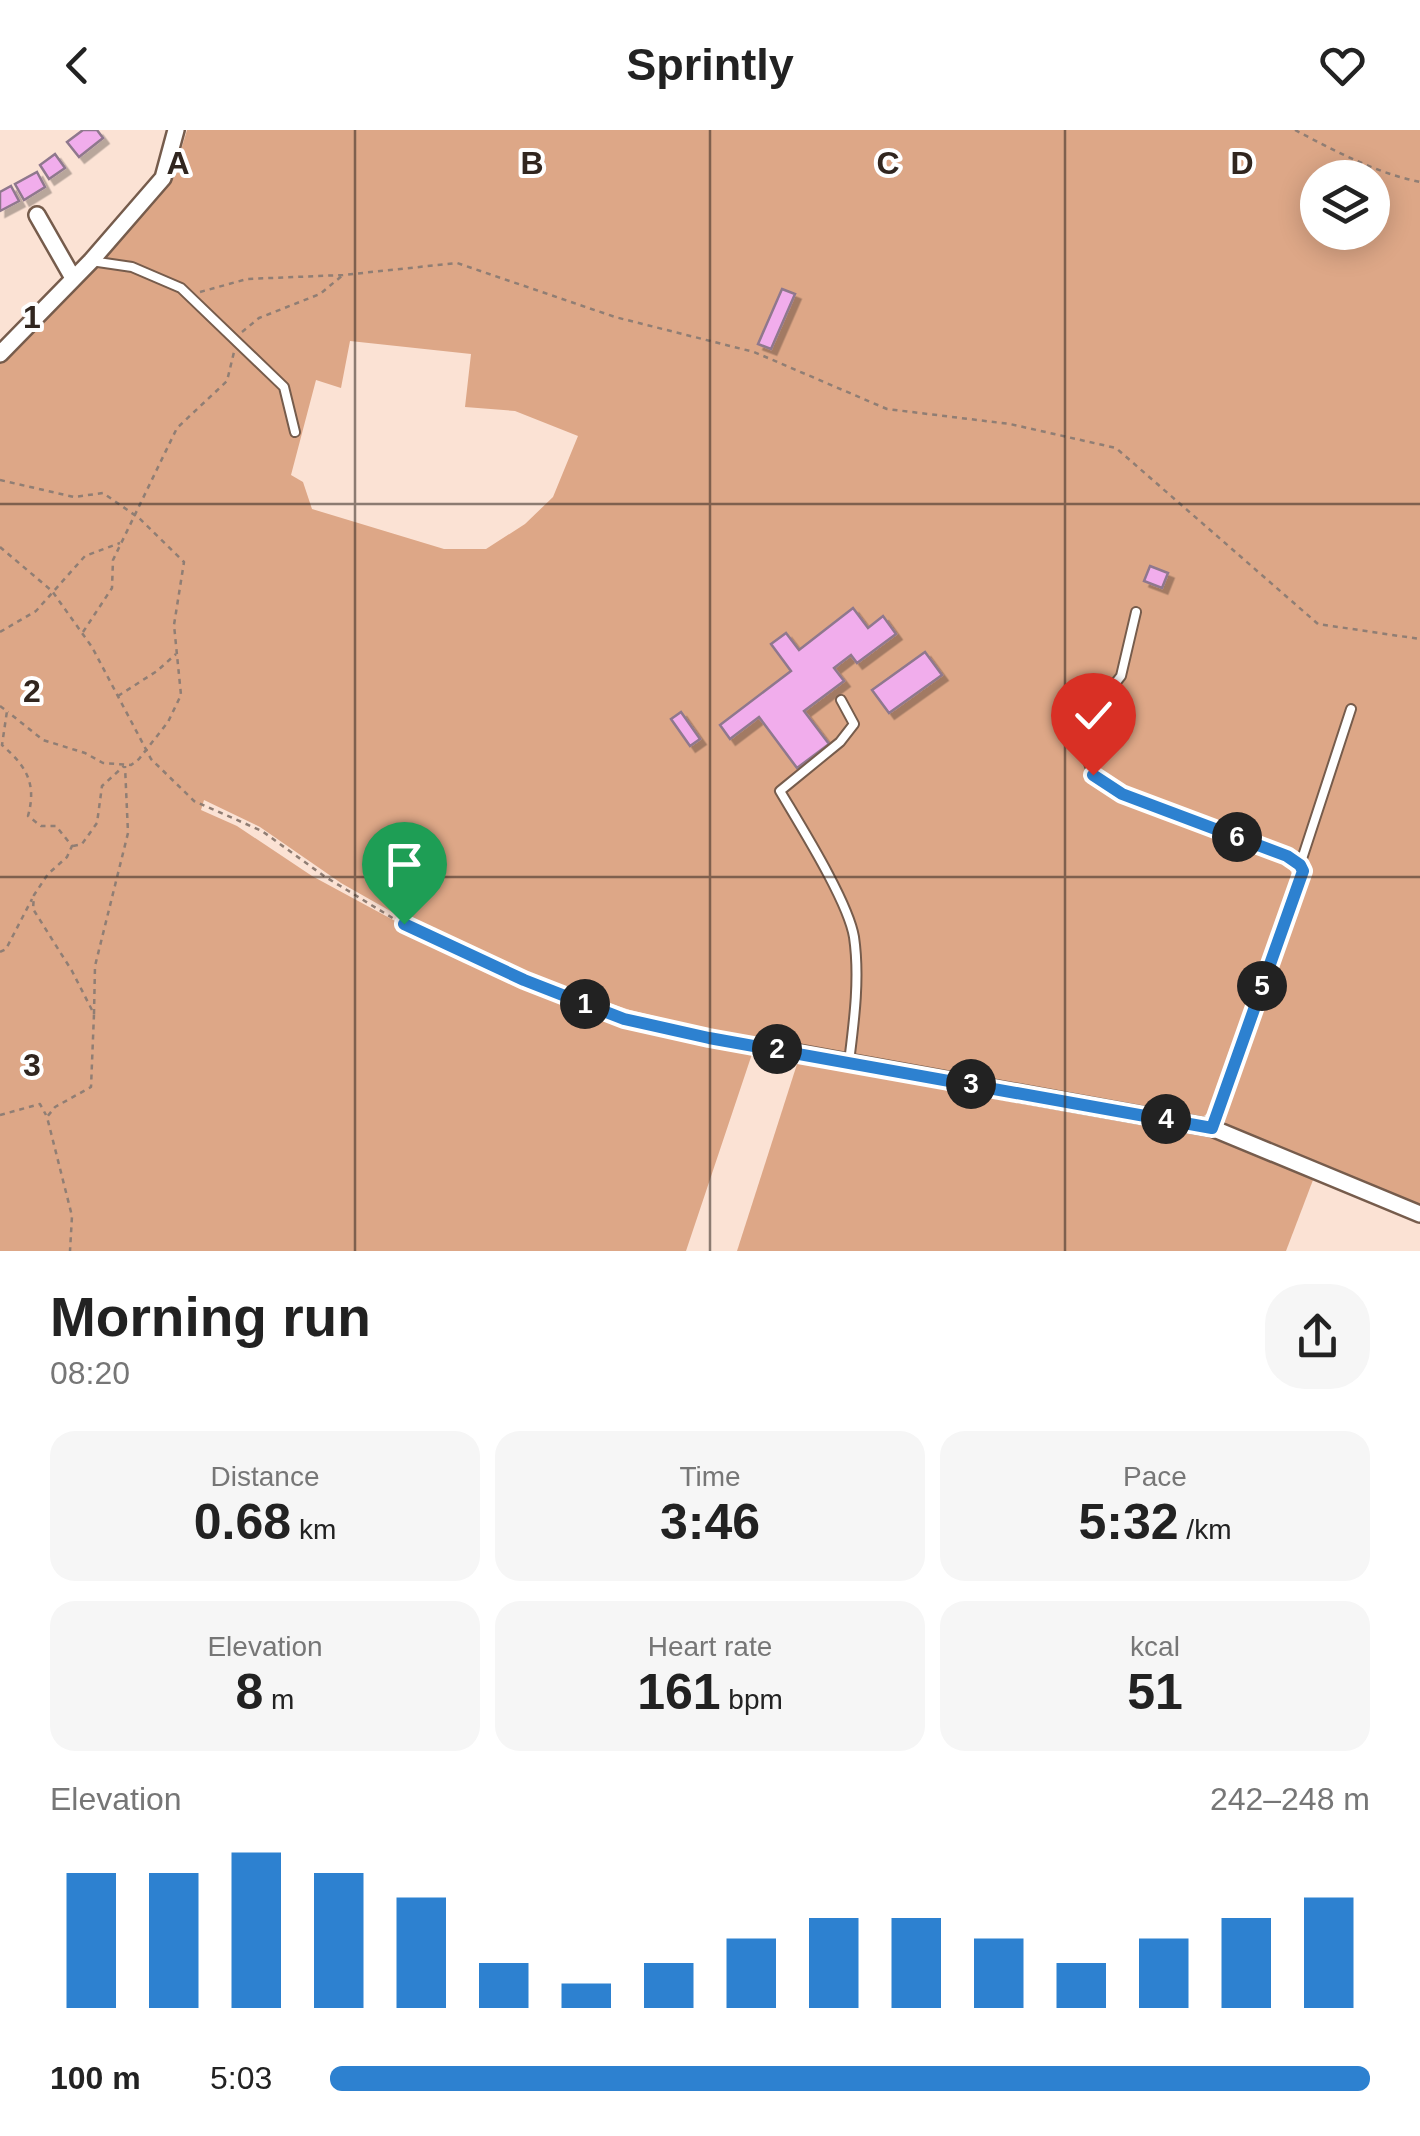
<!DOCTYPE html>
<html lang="en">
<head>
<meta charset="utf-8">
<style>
	:root { --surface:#fff; --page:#f6f6f6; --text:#222; --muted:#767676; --accent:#2d81d0 }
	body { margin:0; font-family:Helvetica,sans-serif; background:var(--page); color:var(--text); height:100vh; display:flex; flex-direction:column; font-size:38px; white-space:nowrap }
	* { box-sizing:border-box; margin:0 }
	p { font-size:32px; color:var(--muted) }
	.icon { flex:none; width:55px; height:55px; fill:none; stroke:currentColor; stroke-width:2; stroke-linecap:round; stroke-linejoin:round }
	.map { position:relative; height:1121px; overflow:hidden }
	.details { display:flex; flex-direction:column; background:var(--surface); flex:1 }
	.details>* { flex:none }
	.tools { position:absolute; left:1300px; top:30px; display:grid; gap:20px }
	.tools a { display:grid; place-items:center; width:90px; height:90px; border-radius:50%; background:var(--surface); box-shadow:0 5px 25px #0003; font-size:50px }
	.pin { position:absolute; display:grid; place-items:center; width:85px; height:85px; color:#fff; margin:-102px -42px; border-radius:50% 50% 50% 0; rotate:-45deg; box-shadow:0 0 10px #0007 }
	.pin .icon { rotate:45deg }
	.km { position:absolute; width:50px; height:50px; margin:-25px; border-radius:50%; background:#222; color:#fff; font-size:28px; line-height:50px; text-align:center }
	.round { display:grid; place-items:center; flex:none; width:105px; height:105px; border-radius:40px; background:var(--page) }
	.headline { display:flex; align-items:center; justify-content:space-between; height:170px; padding:0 50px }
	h1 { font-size:55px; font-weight:700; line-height:75px }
	.stats { display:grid; grid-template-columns:repeat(3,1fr); gap:15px; height:170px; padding:10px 50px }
	.stats div { display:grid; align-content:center; border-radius:25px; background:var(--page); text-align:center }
	.stats b { font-size:50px; font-weight:700 }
	.stats small { font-size:28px; font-weight:400 }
	.stats p { font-size:28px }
	.chart { height:280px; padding:20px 50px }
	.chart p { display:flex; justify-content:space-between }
	.chart svg { width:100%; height:180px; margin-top:10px; stroke:var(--accent); stroke-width:6 }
	ul { padding:0 50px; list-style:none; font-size:32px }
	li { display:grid; grid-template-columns:160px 120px 1fr; align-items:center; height:75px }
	li i { height:25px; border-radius:12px; background:var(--accent) }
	header { display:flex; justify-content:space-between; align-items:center; height:130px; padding:0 50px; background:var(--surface); font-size:45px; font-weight:700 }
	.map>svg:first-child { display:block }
</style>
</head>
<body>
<header><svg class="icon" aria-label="back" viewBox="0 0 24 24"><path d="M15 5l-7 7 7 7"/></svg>Sprintly<svg class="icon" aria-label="heart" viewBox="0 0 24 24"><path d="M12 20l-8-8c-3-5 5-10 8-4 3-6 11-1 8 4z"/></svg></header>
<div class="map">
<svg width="1420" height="1121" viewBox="0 0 1420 1121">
	<defs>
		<filter id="shadow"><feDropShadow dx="5.5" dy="5.5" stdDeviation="0" flood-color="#0004"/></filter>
	</defs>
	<rect width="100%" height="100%" fill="#fbe2d4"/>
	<!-- green -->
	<g fill="#dda787" fill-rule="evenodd">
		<path d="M187,0H1420V1076L1228,999L1222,984L1308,741L1290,740L1294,748L1215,977L1204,986L1191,987L750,910L630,880L523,845L422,799L341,753L260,697L204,670L201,680L237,696L312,746L480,837L620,893L753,921L686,1121H0V227L166,53L176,37ZM1318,48H1372V102H1318ZM350,211L471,224L465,277L515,281L578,306L553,367L525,394L486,419H444L312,379L303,352L291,345L316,250L341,258Z"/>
		<polygon points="798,931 1086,981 1220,1009 1313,1050 1286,1121 737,1121"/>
	</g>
	<!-- building -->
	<g fill="#f1adec" stroke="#8f788d" stroke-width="2.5" filter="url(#shadow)">
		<polygon points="83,0 97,0 103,8 79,27 67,12"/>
		<polygon points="55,24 65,38 49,49 40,35"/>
		<polygon points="37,42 45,57 24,70 15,54"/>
		<polygon points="11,56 19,71 0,81 0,62"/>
		<polygon points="782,159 795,164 771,219 758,214"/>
		<polygon points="1150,436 1168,443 1162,458 1144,451"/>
		<polygon points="853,478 868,498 883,486 896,504 857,533 851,525 834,538 844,551 804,581 829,614 797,638 759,587 730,609 720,595 791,541 771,514 786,503 799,520"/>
		<polygon points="925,522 942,545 889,583 872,560"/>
		<polygon points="681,582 700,609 690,616 671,589"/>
	</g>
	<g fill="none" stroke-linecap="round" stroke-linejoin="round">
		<!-- lane casing -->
		<g stroke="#765c4c" stroke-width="12">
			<g id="lane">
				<polyline points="91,131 132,137 181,158 284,257 295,302"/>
				<polyline points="1136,482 1121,546 1093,581 1082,613 1093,645 1122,665 1287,726 1300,735 1303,741 1212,998"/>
				<path d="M841,570L854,594L840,612L780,661C800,695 848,771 854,807C860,848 854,892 849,932"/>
				<polyline points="1300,735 1351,579"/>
			</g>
		</g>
		<!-- street casing -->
		<g stroke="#765c4c" stroke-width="20">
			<g id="street">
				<polyline points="37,85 73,148"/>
				<polyline points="0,224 91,131 163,48 176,0"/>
				<polyline points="798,923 1212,998 1420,1084"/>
			</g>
		</g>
		<!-- path -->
		<g stroke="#907e74" stroke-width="2.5" stroke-dasharray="5 5" stroke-linecap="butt">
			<path d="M1295,0C1335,21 1376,43 1420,52"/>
			<polyline points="200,162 247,149 343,145 457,133 615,187 754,222 887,279 1010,294 1116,318 1318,494 1420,509"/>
			<polyline points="242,202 259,188 320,164 343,145"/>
			<polyline points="0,350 74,367 103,363 139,388 184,432 174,495 181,565 168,592 139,629 131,635 103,633 85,623 43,610 8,582"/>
			<polyline points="0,417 52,461 92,517 151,629 194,671 262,701 324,746 404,795 524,850 623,889 782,920"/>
			<polyline points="0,502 36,481 85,426 120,413"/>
			<polyline points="83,502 112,458 113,430 177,298 227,251 234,222"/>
			<polyline points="118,566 157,541 176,524"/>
			<path d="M0,576L7,581L2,615C26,636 37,653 28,686L41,696H56L72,716L67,727L48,744L34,765L33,779L72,841L94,884L91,957L55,977L47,987L72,1086L70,1121"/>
			<polyline points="73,716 82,714 97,693 102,656 124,636"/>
			<polyline points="0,822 6,819 32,769"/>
			<polyline points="94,884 95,836 128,703 125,636"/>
			<polyline points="0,985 40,974 46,985"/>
		</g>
		<!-- lane -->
		<use href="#lane" stroke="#fff" stroke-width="8"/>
		<!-- street -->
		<use href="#street" stroke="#fff" stroke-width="15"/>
	</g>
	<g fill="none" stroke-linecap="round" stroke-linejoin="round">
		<!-- route casing -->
		<g stroke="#fff" stroke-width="20">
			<polyline id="route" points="404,794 524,850 624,889 709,908 1212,998 1303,741 1300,735 1287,726 1122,664 1093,645"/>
		</g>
		<!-- route -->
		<use href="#route" stroke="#2d81d0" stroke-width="12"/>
	</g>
	<!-- grid -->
	<path fill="none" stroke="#31261f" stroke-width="2.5" stroke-opacity="0.55" d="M355,0V1121M710,0V1121M1065,0V1121M0,374H1420M0,747H1420"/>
	<g font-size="32" text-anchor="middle" font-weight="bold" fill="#31261f" stroke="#fff" stroke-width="8" stroke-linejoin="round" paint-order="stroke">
		<text x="178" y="44">A</text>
		<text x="532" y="44">B</text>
		<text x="888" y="44">C</text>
		<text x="1242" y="44">D</text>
		<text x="32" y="198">1</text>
		<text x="32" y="572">2</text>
		<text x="32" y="946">3</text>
	</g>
</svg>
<div class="tools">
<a><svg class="icon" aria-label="layers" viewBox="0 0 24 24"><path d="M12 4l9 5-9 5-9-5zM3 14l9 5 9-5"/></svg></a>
</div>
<div class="pin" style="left:404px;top:794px;background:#1e9e55"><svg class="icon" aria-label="arrive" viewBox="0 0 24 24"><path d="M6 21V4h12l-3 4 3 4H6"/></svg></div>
<div class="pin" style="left:1093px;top:645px;background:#d93025"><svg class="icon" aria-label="check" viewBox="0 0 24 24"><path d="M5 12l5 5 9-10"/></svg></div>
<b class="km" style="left:585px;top:874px">1</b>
<b class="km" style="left:777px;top:919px">2</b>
<b class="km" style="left:971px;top:954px">3</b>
<b class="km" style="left:1166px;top:989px">4</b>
<b class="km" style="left:1262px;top:856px">5</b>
<b class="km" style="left:1237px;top:707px">6</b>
</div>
<section class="details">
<div class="headline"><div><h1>Morning run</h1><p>08:20</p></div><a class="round"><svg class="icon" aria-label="share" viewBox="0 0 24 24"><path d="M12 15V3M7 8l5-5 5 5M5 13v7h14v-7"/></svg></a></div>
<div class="stats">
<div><p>Distance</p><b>0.68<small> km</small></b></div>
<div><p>Time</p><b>3:46</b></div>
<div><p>Pace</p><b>5:32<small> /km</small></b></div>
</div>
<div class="stats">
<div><p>Elevation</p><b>8<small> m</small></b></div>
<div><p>Heart rate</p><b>161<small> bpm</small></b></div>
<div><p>kcal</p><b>51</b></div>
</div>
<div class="chart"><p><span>Elevation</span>242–248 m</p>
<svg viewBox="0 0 160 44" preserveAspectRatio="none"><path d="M5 44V11M15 44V11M25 44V6M35 44V11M45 44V17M55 44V33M65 44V38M75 44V33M85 44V27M95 44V22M105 44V22M115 44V27M125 44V33M135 44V27M145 44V22M155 44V17"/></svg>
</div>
<ul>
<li><b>100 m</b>5:03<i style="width:100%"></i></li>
</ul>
</section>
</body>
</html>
